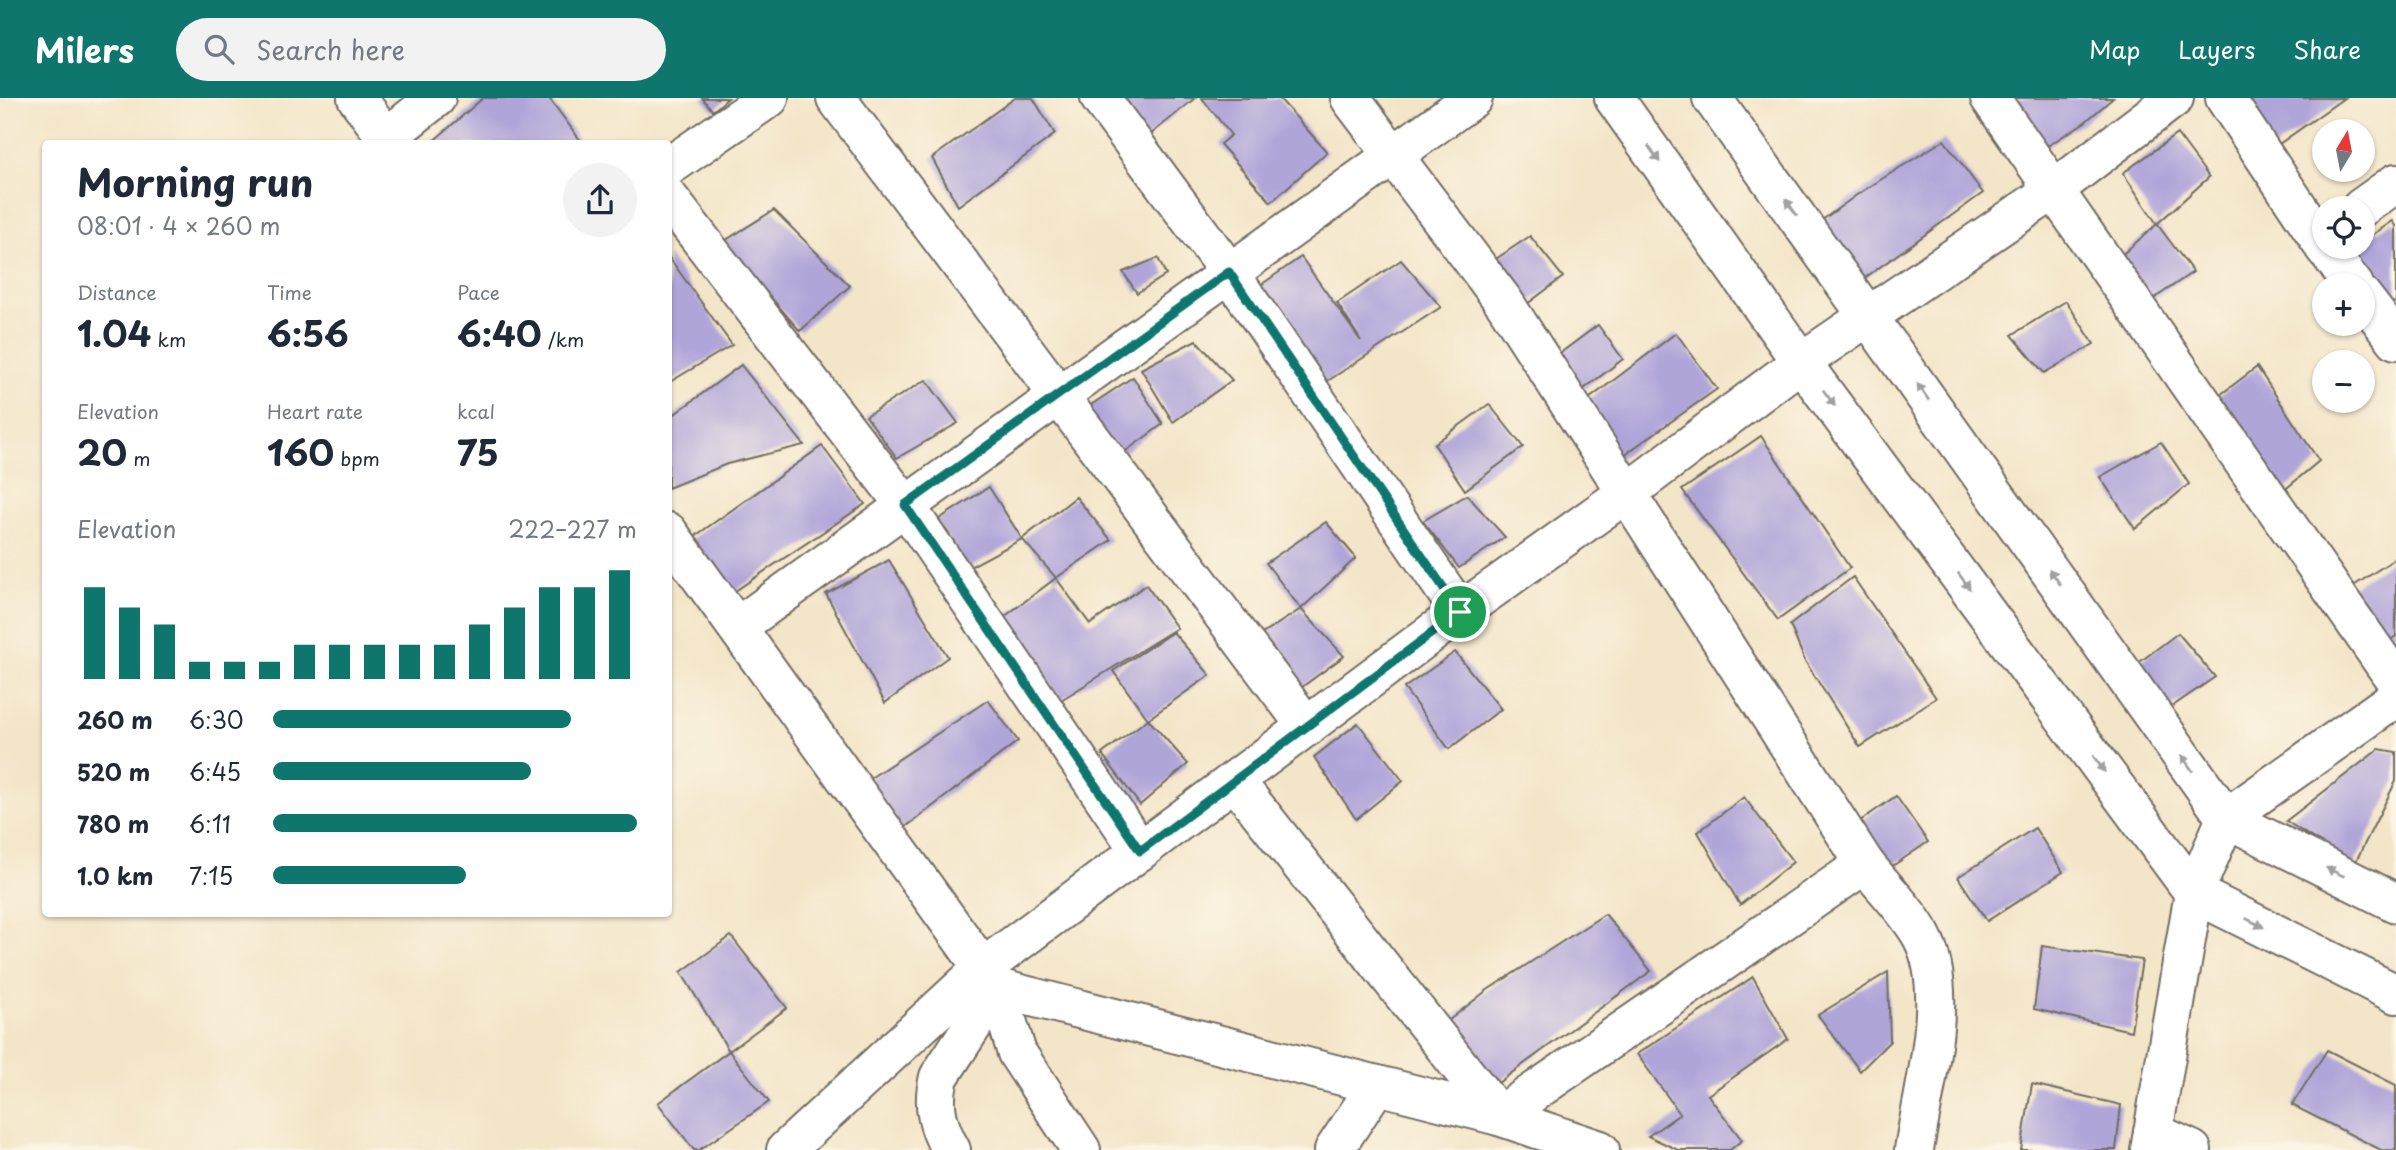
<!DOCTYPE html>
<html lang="en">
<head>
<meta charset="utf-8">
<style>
	:root { --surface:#fff; --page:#f2f2f3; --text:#1f2937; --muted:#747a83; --accent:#0f766e }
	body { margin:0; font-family:"Playpen Sans",sans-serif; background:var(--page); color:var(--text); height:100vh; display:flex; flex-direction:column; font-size:26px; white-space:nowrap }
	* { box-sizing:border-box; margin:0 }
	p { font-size:23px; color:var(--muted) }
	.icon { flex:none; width:38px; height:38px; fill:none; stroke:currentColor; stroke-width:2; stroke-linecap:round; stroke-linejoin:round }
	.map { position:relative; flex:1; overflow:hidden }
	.details { position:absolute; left:42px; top:42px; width:630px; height:777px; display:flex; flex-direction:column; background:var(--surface); border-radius:7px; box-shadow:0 2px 5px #0004 }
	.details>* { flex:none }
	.needle { width:46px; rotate:10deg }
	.tools { position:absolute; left:2312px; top:21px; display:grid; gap:14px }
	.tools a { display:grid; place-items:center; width:63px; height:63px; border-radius:50%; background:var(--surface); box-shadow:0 2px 5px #0004; font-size:35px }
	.pin { position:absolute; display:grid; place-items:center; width:60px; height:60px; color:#fff; margin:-30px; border:4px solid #fff; border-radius:50%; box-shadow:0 2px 7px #0007 }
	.round { display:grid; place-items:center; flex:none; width:74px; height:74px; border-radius:37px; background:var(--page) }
	.summary { display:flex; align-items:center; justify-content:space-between; height:119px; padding:0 35px }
	h1 { font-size:38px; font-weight:700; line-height:52px }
	.metrics { display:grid; grid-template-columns:repeat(3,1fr); gap:10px; height:119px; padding:7px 35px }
	.metrics div { display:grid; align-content:center }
	.metrics b { font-size:35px; font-weight:700 }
	.metrics small { font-size:19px; font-weight:400 }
	.metrics p { font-size:19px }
	.chart { height:196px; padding:14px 35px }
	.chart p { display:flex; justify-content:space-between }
	.chart svg { width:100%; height:126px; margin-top:7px; stroke:var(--accent); stroke-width:6 }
	ul { padding:0 35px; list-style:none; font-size:23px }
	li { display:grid; grid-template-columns:112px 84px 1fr; align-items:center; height:52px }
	li i { height:18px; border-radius:9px; background:var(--accent) }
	header { display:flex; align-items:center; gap:42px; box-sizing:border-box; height:98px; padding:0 35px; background:var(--accent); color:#fff }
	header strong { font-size:33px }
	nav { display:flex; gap:38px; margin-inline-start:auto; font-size:24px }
	.search { width:490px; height:63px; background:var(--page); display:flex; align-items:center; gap:18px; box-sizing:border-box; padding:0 24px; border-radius:38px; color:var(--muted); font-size:26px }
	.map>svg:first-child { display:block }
</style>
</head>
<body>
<header>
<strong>Milers</strong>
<div class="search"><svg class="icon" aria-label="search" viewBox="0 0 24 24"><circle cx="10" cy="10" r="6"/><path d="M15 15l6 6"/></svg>Search here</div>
<nav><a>Map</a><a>Layers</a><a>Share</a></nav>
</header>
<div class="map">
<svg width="2396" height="1052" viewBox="0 0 2396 1052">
	<rect width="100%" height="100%" fill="#fcf5e5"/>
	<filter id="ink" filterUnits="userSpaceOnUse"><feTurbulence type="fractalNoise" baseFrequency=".0143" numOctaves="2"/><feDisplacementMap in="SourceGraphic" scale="14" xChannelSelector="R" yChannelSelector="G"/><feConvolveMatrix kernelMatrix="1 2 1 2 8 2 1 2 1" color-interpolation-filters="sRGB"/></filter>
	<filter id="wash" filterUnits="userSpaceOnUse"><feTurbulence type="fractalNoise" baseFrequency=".00686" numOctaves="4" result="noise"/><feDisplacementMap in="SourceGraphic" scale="28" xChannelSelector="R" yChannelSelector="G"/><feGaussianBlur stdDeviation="1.57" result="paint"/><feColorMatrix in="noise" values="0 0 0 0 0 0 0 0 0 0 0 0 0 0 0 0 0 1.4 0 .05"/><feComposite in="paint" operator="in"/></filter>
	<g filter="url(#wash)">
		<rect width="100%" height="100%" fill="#f3e5c8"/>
		<g id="blocks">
			<!-- building -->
			<g fill="#b0a5d9">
				<polygon points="483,0 549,0 583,46 430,46"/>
				<polygon points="702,0 728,0 713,13"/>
				<polygon points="1015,0 1033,0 1055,36 958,108 932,60"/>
				<polygon points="1111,0 1195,0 1145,41"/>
				<polygon points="1202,0 1279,0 1327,54 1271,104 1220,46 1231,37"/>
				<polygon points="1995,0 2113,0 2085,24 2035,56"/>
				<polygon points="2242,0 2344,0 2272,51"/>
				<polygon points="2177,36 2209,79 2157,126 2193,174 2146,206 2116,162 2157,126 2123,75"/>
				<polygon points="1944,42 1983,95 1852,189 1814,128 1858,96"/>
				<polygon points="774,112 850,188 800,233 723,144"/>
				<polygon points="2393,123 2396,128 2396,203 2390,207 2349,153 2362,149 2362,144"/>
				<polygon points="1530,138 1563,179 1519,212 1487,167"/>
				<polygon points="668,158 732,247 668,285"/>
				<polygon points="1301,159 1361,243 1337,205 1401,162 1441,209 1323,286 1255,191"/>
				<polygon points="1158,160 1166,177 1137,195 1123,174"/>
				<polygon points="2066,203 2094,246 2044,275 2012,237"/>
				<polygon points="1598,227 1623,261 1581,293 1555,259"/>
				<polygon points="1676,235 1717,291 1614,364 1577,310"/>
				<polygon points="1196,242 1232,282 1173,324 1141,271"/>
				<polygon points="741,267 804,347 727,366 668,390 668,321"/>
				<polygon points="2257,269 2319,363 2276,399 2212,303"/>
				<polygon points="1133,279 1163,326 1119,358 1082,313"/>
				<polygon points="926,282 958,325 897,360 866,318"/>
				<polygon points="1489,306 1523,349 1465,392 1434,346"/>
				<polygon points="1761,338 1850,470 1778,522 1682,392"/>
				<polygon points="2161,344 2189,386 2135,431 2100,379"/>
				<polygon points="822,348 865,406 729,497 691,441"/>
				<polygon points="989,389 1022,441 968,470 936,423"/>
				<polygon points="1467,397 1505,439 1459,470 1423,423"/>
				<polygon points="1076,399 1111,442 1056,480 1022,441"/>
				<polygon points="1326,424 1356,460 1301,511 1266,465"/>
				<polygon points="2396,460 2396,538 2381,549 2346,493"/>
				<polygon points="889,462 948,559 885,605 826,496"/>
				<polygon points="1853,479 1936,600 1860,649 1805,563 1790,527"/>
				<polygon points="1056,480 1090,526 1146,487 1177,530 1061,602 1004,519"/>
				<polygon points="1301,511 1344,558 1291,597 1251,543"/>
				<polygon points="1173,534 1210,577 1148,621 1113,573"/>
				<polygon points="2178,535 2215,579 2161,616 2133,569"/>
				<polygon points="1455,554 1501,611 1449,651 1404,590"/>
				<polygon points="988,602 1018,643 903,731 869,681"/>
				<polygon points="1148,621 1188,666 1140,707 1102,656"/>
				<polygon points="1358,625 1403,683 1356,721 1314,659"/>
				<polygon points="2379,651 2396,654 2396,683 2354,767 2286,723"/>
				<polygon points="1896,698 1928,744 1888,771 1856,726"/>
				<polygon points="1744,699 1793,764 1740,807 1698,734"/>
				<polygon points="2035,730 2063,774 1987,823 1958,779"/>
				<polygon points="1605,816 1651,873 1487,993 1439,930 1486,893"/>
				<polygon points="731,838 787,910 729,953 681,874"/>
				<polygon points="2042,848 2142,862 2131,933 2034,911"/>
				<polygon points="1888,874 1890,943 1860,973 1818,917"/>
				<polygon points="1753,879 1788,941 1708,997 1742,1042 1730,1052 1678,1052 1648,1038 1680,1016 1637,956"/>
				<polygon points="2327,952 2396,987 2396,1052 2381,1052 2292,1007"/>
				<polygon points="729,953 769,1004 699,1052 694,1052 658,1005"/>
				<polygon points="2032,986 2121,1007 2116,1052 2021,1052"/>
			</g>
		</g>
	</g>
	<g filter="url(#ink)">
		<use href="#blocks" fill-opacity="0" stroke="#716c62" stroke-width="2"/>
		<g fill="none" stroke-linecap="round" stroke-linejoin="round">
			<!-- minor casing -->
			<g stroke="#716c62" stroke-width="42">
				<g id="minor">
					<polyline points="357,0 391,46"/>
					<polyline points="836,0 1307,629"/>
					<polyline points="1100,0 1229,174 1460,514"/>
					<path d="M1350,0L1504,204L1865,766C1883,789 1908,813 1922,839C1952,895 1923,991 1914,1052"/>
					<polyline points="1614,0 1801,264 2194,795 2396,896"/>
					<polyline points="1712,0 2226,720 2396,805"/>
					<polyline points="1990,0 2396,583"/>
					<polyline points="2225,0 2324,148"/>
					<polyline points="387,39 436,0"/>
					<polyline points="668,69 769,0"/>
					<polyline points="668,99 905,407 1140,753"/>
					<polyline points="2361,110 2396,85"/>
					<polyline points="2324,149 2354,187"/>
					<polyline points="2362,198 2396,242"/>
					<polyline points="668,434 997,890 1017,955 1081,1052"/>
					<polyline points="737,529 1473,0"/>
					<polyline points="1235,683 1499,1018 1865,766"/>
					<polyline points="997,890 1499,1018 1600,1052"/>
					<polyline points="2153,1034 2192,1052"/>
					<polyline points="786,1052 983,870 1460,514 1628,394 1801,264 2055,91 2174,0"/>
					<path d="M951,1052C937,1028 932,1006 939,979L997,890"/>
					<polyline points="1334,1052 1377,987"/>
					<polyline points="2150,1052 2194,795 2226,720 2396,600"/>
				</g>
			</g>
			<!-- minor -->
			<use href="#minor" stroke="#fff" stroke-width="38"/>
		</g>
		<!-- one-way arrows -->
		<defs><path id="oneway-solid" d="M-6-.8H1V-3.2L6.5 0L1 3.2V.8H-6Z" transform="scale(1.75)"/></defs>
		<g fill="#a0a0a0">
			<use href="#oneway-solid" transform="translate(1654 56) rotate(55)"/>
			<use href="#oneway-solid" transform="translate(1791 109) rotate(-126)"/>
			<use href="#oneway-solid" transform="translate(1923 294) rotate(-125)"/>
			<use href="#oneway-solid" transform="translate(1829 300) rotate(54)"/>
			<use href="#oneway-solid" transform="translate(2055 479) rotate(-125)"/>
			<use href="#oneway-solid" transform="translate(1964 483) rotate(54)"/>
			<use href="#oneway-solid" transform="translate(2187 665) rotate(-125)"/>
			<use href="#oneway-solid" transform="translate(2099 666) rotate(54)"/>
			<use href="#oneway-solid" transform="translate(2335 774) rotate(-154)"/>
			<use href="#oneway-solid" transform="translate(2255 825) rotate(27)"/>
		</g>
	</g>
	<g fill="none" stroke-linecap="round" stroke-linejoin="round" filter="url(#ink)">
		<!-- route casing -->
		<g stroke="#fff" stroke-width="14">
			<polygon id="route" points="1229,174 1460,514 1140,753 905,407"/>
		</g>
		<!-- route -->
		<use href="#route" stroke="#0f766e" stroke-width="9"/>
	</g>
</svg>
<div class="tools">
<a><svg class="needle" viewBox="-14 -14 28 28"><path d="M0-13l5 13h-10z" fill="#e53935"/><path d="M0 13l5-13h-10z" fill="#747a83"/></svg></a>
<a><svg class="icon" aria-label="locate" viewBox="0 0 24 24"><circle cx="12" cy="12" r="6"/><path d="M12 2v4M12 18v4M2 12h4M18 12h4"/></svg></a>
<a>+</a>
<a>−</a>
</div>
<div class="pin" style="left:1460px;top:514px;background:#1e9e55"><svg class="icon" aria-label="arrive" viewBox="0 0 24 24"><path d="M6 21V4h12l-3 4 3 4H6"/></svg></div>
<section class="details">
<div class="summary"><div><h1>Morning run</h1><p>08:01 · 4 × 260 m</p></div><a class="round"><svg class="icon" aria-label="share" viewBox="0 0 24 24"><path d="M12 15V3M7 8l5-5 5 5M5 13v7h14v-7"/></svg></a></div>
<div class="metrics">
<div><p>Distance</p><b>1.04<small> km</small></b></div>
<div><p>Time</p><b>6:56</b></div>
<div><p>Pace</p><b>6:40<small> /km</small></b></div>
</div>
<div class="metrics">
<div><p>Elevation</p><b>20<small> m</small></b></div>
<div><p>Heart rate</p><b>160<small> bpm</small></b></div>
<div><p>kcal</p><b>75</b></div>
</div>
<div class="chart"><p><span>Elevation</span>222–227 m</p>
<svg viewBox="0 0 160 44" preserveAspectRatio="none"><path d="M5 44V12M15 44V19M25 44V25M35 44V38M45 44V38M55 44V38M65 44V32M75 44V32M85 44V32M95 44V32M105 44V32M115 44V25M125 44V19M135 44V12M145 44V12M155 44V6"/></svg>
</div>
<ul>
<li><b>260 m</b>6:30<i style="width:82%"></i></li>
<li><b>520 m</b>6:45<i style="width:71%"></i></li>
<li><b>780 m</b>6:11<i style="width:100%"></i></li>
<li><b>1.0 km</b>7:15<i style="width:53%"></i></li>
</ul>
</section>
</div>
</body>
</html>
